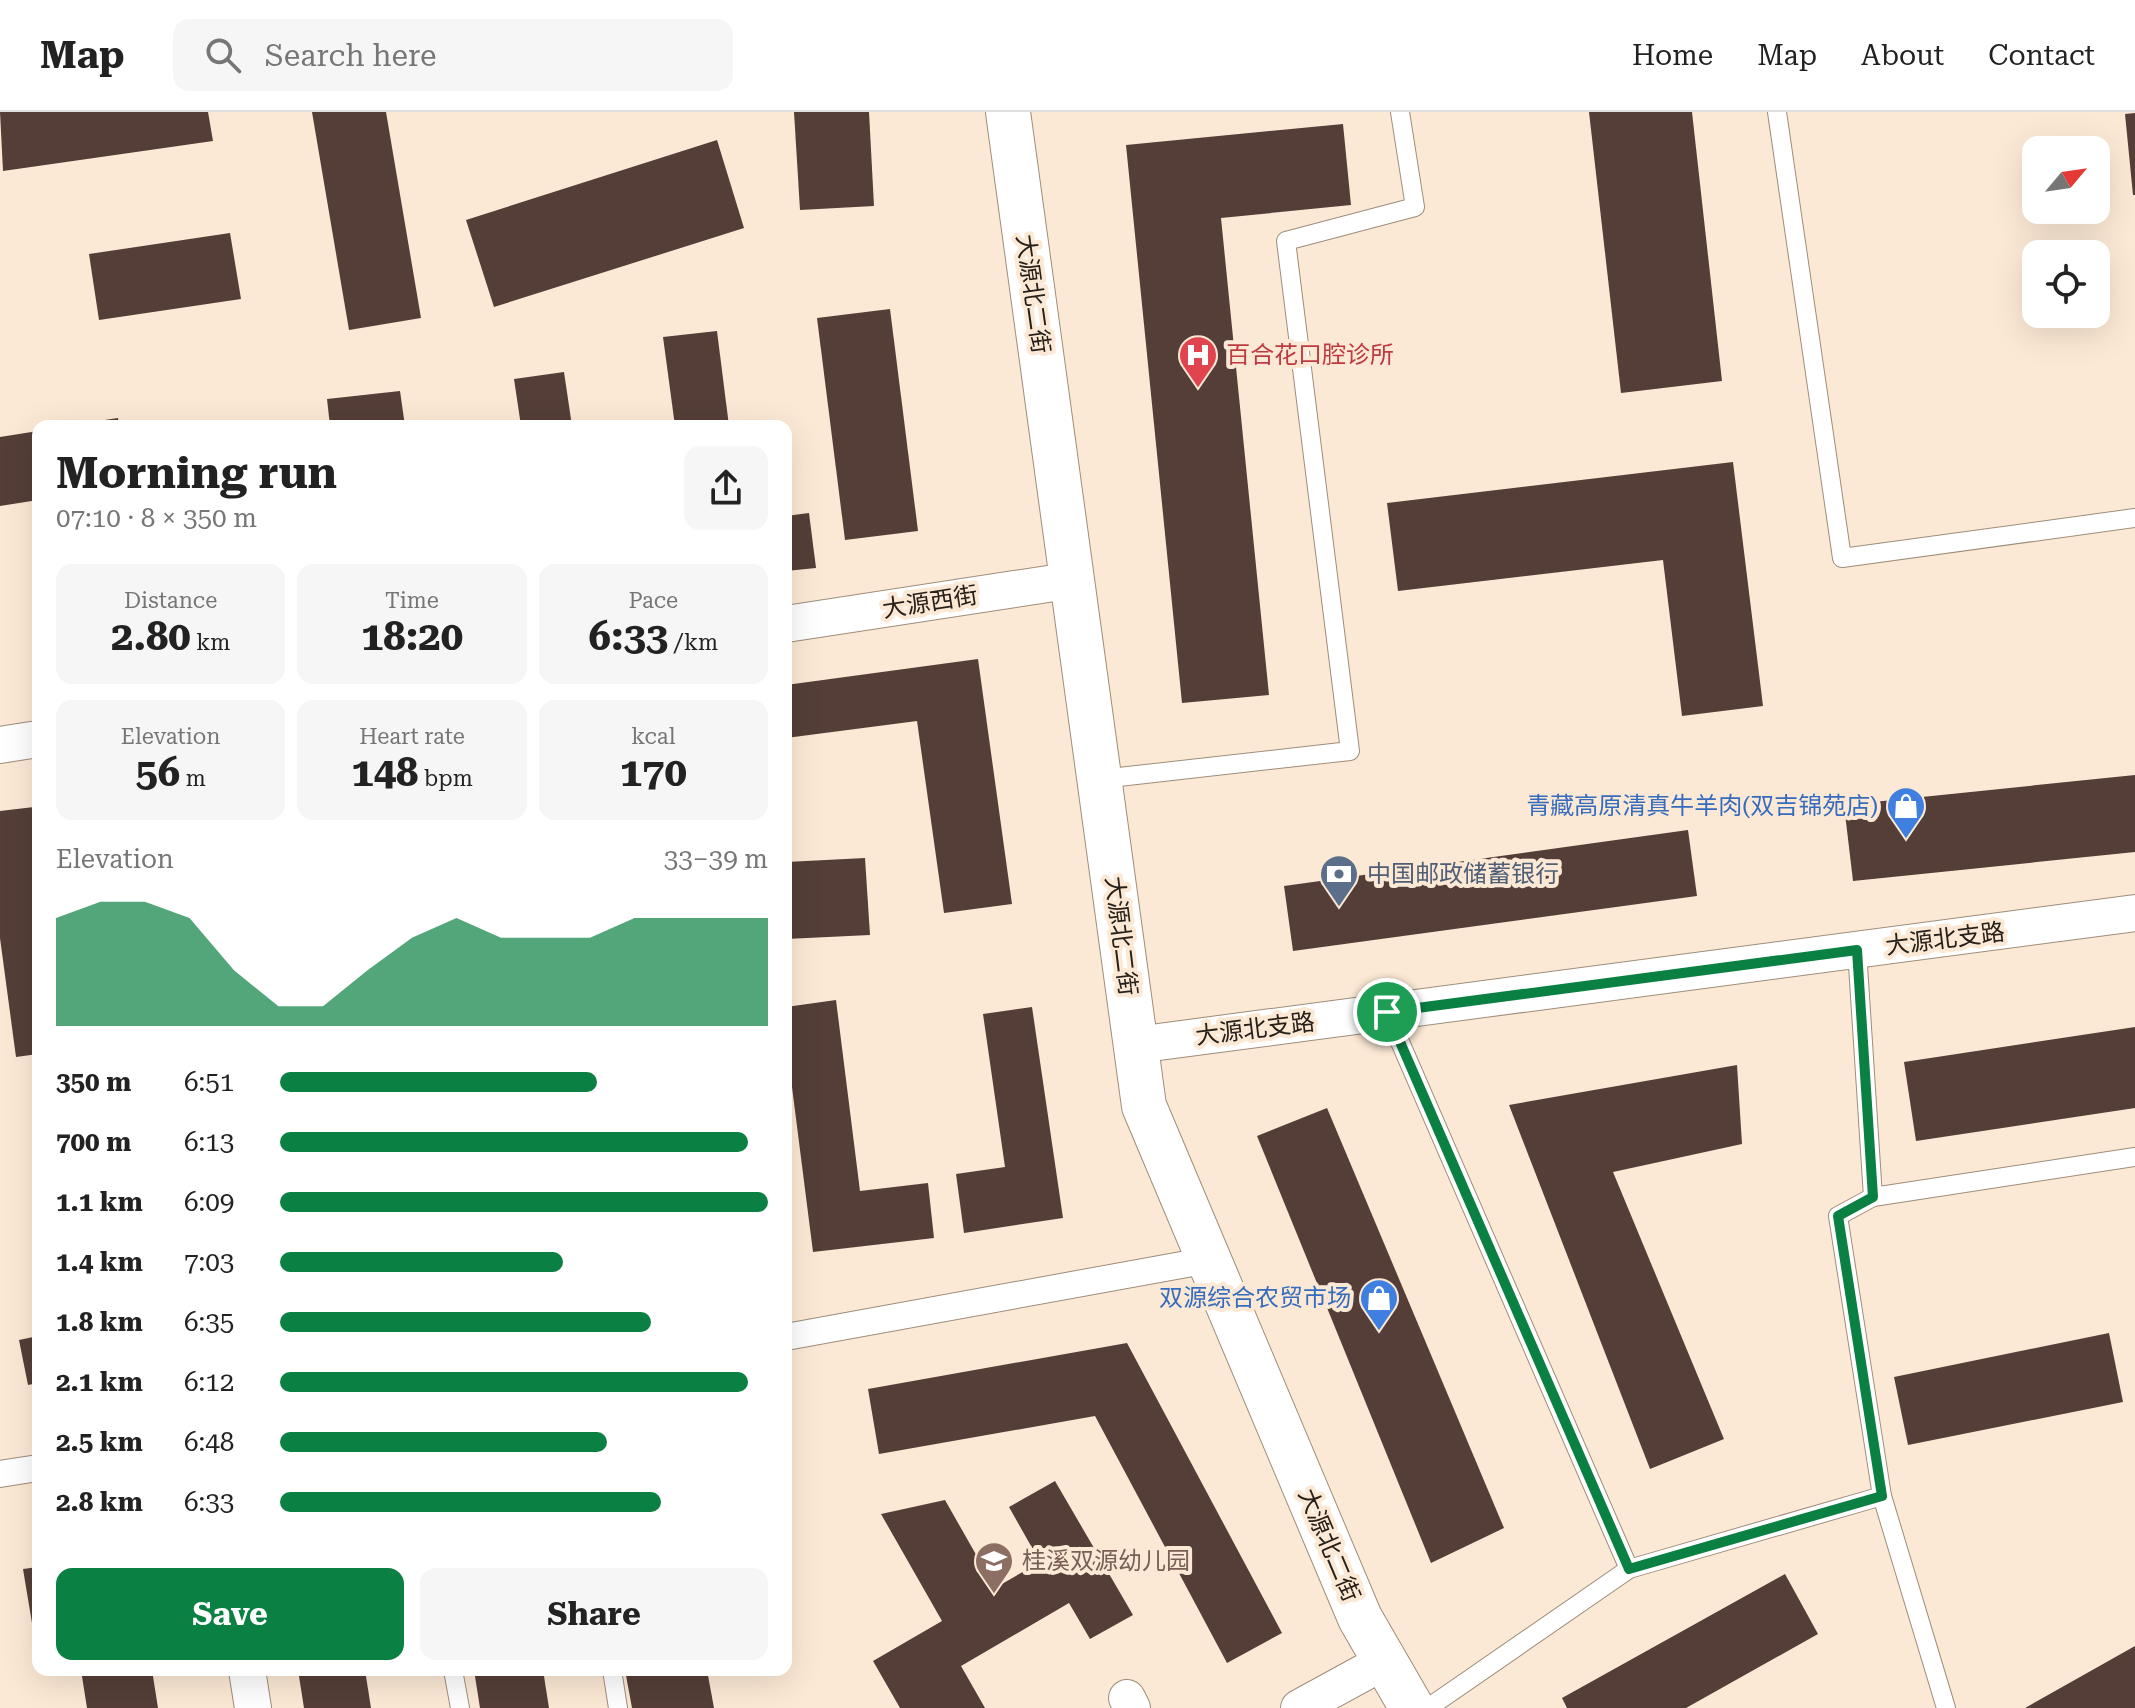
<!DOCTYPE html>
<html lang="en">
<head>
<meta charset="utf-8">
<style>
	:root { --surface:#fff; --page:#f6f6f6; --text:#222; --muted:#767676; --line:#e0e0e0; --accent:#0b8043 }
	body { margin:0; font-family:"Roboto Serif","Noto Sans SC",serif; background:var(--page); color:var(--text); height:100vh; display:flex; flex-direction:column; font-size:30px; white-space:nowrap }
	* { box-sizing:border-box; margin:0 }
	p { font-size:26px; color:var(--muted) }
	.icon { flex:none; width:44px; height:44px; fill:none; stroke:currentColor; stroke-width:2; stroke-linecap:round; stroke-linejoin:round }
	.map { position:relative; flex:1; overflow:hidden }
	.drawer { position:absolute; left:32px; top:308px; width:760px; height:1256px; display:flex; flex-direction:column; background:var(--surface); border-radius:16px; box-shadow:0 8px 32px #0002 }
	.drawer>* { flex:none }
	.needle { width:52px; rotate:61deg }
	.buttons { position:absolute; left:2022px; top:24px; display:grid; gap:16px }
	.buttons a { display:grid; place-items:center; width:88px; height:88px; border-radius:16px; background:var(--surface); box-shadow:0 8px 32px #0002; font-size:40px }
	.pin { position:absolute; display:grid; place-items:center; width:68px; height:68px; color:#fff; margin:-34px; border:4px solid #fff; border-radius:50%; box-shadow:0 2px 8px #0007 }
	.round { display:grid; place-items:center; flex:none; width:84px; height:84px; border-radius:16px; background:var(--page) }
	.summary { display:flex; align-items:center; justify-content:space-between; height:136px; padding:0 24px }
	h1 { font-size:44px; font-weight:700; line-height:60px }
	.stats { display:grid; grid-template-columns:repeat(3,1fr); gap:12px; height:136px; padding:8px 24px }
	.stats div { display:grid; align-content:center; border-radius:16px; background:var(--page); text-align:center }
	.stats b { font-size:40px; font-weight:700 }
	.stats small { font-size:22px; font-weight:400 }
	.stats p { font-size:22px }
	.chart { height:224px; padding:16px 24px }
	.chart p { display:flex; justify-content:space-between }
	.chart svg { width:100%; height:144px; margin-top:8px; fill:var(--accent); opacity:.7 }
	.cta { display:flex; gap:16px; margin-top:auto; padding:16px 24px }
	.cta a { flex:1; height:92px; border-radius:16px; background:var(--accent); color:#fff; font-size:32px; font-weight:700; line-height:92px; text-align:center }
	.cta a+a { background:var(--page); color:var(--text) }
	ul { padding:0 24px; list-style:none; font-size:26px }
	li { display:grid; grid-template-columns:128px 96px 1fr; align-items:center; height:60px }
	li i { height:20px; border-radius:10px; background:var(--accent) }
	header { display:flex; align-items:center; gap:48px; box-sizing:border-box; height:112px; padding:0 40px; background:var(--surface); border-bottom:2px solid var(--line) }
	header strong { font-size:38px }
	nav { display:flex; gap:44px; margin-inline-start:auto; font-size:28px }
	.search { width:560px; height:72px; background:var(--page); display:flex; align-items:center; gap:20px; box-sizing:border-box; padding:0 28px; border-radius:16px; color:var(--muted); font-size:30px }
	.map>svg:first-child { display:block }
</style>
</head>
<body>
<header>
<strong>Map</strong>
<div class="search"><svg class="icon" aria-label="search" viewBox="0 0 24 24"><circle cx="10" cy="10" r="6"/><path d="M15 15l6 6"/></svg>Search here</div>
<nav><a>Home</a><a>Map</a><a>About</a><a>Contact</a></nav>
</header>
<div class="map">
<svg width="2135" height="1596" viewBox="0 0 2135 1596">
	<rect width="100%" height="100%" fill="#fce9d5"/>
	<!-- building -->
	<g fill="#553e38">
		<polygon points="0,0 208,0 213,29 3,59"/>
		<polygon points="312,0 386,0 421,206 349,218"/>
		<polygon points="794,0 869,0 874,94 800,98"/>
		<polygon points="1589,0 1692,0 1722,269 1621,281"/>
		<polygon points="2135,1 2135,83 2133,83 2125,2"/>
		<polygon points="1343,12 1351,93 1221,106 1269,583 1182,591 1126,33"/>
		<polygon points="717,28 744,116 494,195 466,108"/>
		<polygon points="230,121 241,187 99,208 89,142"/>
		<polygon points="890,197 918,419 845,428 817,206"/>
		<polygon points="717,219 729,314 675,314 663,225"/>
		<polygon points="564,260 572,314 521,314 514,267"/>
		<polygon points="400,279 405,314 330,314 327,287"/>
		<polygon points="118,306 119,314 78,314 78,312"/>
		<polygon points="237,309 238,314 214,314 213,312"/>
		<polygon points="38,319 38,388 0,394 0,325"/>
		<polygon points="1733,350 1763,594 1682,604 1663,448 1398,479 1387,391"/>
		<polygon points="809,401 816,456 786,459 786,404"/>
		<polygon points="978,547 1012,792 944,801 917,609 786,626 786,573"/>
		<polygon points="2135,663 2135,740 1853,769 1844,693"/>
		<polygon points="34,695 38,727 38,942 16,945 0,826 0,699"/>
		<polygon points="1688,718 1697,784 1293,839 1284,774"/>
		<polygon points="865,746 870,823 786,827 786,750"/>
		<polygon points="836,888 860,1079 928,1071 934,1126 813,1140 786,928 786,895"/>
		<polygon points="1032,895 1063,1106 964,1121 956,1062 1005,1055 983,902"/>
		<polygon points="2135,915 2135,996 1916,1029 1904,950"/>
		<polygon points="1737,953 1742,1032 1613,1060 1724,1327 1650,1357 1509,993"/>
		<polygon points="1327,996 1504,1416 1431,1451 1257,1024"/>
		<polygon points="2109,1221 2123,1290 1908,1333 1894,1265"/>
		<polygon points="38,1224 38,1271 28,1273 19,1228"/>
		<polygon points="1127,1231 1282,1521 1227,1551 1095,1304 879,1342 868,1277"/>
		<polygon points="1055,1369 1133,1503 1090,1527 1069,1491 961,1554 985,1596 900,1596 873,1549 942,1509 881,1402 945,1388 995,1476 1040,1450 1009,1395"/>
		<polygon points="38,1455 38,1516 33,1517 23,1457"/>
		<polygon points="1785,1462 1818,1522 1686,1596 1567,1596 1562,1586"/>
		<polygon points="2135,1534 2135,1596 2025,1596"/>
		<polygon points="81,1558 152,1558 158,1596 87,1596"/>
		<polygon points="298,1558 365,1558 371,1596 304,1596"/>
		<polygon points="474,1558 543,1558 549,1596 480,1596"/>
		<polygon points="625,1558 707,1558 714,1596 632,1596"/>
	</g>
	<g fill="none" stroke-linecap="round" stroke-linejoin="round">
		<!-- service casing -->
		<g stroke="#9e8d7b" stroke-width="20">
			<g id="service">
				<polyline points="1777,0 1842,446 2135,406"/>
				<polyline points="1101,667 1350,639 1286,129 1415,95 1400,0"/>
				<polyline points="1857,838 1873,1085 2135,1045"/>
				<polyline points="1387,900 1629,1457"/>
				<polyline points="1873,1085 1838,1104 1882,1384 1946,1596"/>
				<polyline points="453,1558 460,1596"/>
				<polyline points="612,1558 618,1596"/>
				<polyline points="1428,1596 1629,1457 1882,1384"/>
			</g>
		</g>
		<!-- pedestrian casing -->
		<g stroke="#9e8d7b" stroke-width="28">
			<g id="pedestrian">
				<polyline points="786,1225 1209,1148"/>
				<polyline points="0,1362 38,1356"/>
			</g>
		</g>
		<!-- minor casing -->
		<g stroke="#9e8d7b" stroke-width="38">
			<g id="minor">
				<polyline points="786,512 1074,468"/>
				<polyline points="0,633 38,627"/>
				<polyline points="1136,933 2135,801"/>
				<polyline points="247,1558 253,1596"/>
				<polyline points="1127,1586 1132,1596"/>
				<polyline points="1299,1596 1385,1549"/>
			</g>
		</g>
		<!-- tertiary casing -->
		<g stroke="#9e8d7b" stroke-width="46">
			<polyline id="tertiary" points="1008,0 1144,994 1360,1506 1412,1596"/>
		</g>
		<!-- service -->
		<use href="#service" stroke="#fff" stroke-width="18"/>
		<!-- pedestrian -->
		<use href="#pedestrian" stroke="#fff" stroke-width="26"/>
		<!-- minor -->
		<use href="#minor" stroke="#fff" stroke-width="36"/>
		<!-- tertiary -->
		<use href="#tertiary" stroke="#fff" stroke-width="44"/>
	</g>
	<g fill="none" stroke-linecap="round" stroke-linejoin="round">
		<!-- route casing -->
		<g stroke="#fff" stroke-width="16">
			<polygon id="route" points="1857,838 1873,1085 1838,1104 1882,1384 1629,1457 1387,900"/>
		</g>
		<!-- route -->
		<use href="#route" stroke="#0b8043" stroke-width="10"/>
	</g>
	<!-- icons -->
	<defs>
		<g id="hospital-pin" transform="scale(2)"><path d="M0 17L-7.5 6A9.5 9.5 0 1 1 7.5 6Z" fill="#e0444e" stroke="#fce9d5"/><path d="M-5-5h3v3.5h4V-5h3V5h-3V1.5h-4V5h-3Z" fill="#fff"/></g>
		<g id="shop-pin" transform="scale(2)"><path d="M0 17L-7.5 6A9.5 9.5 0 1 1 7.5 6Z" fill="#3f7fe0" stroke="#fce9d5"/><path d="M-5-2.5h2.3a2.7 3.5 0 0 1 5.4 0H5L5.5 6h-11ZM-1.5-2.5h3a1.5 2.3 0 0 0-3 0Z" fill="#fff"/></g>
		<g id="bank-pin" transform="scale(2)"><path d="M0 17L-7.5 6A9.5 9.5 0 1 1 7.5 6Z" fill="#5c6f8a" stroke="#fce9d5"/><path d="M-6-4H6V4H-6ZM0-2.3a2.3 2.3 0 1 0 0 4.6a2.3 2.3 0 1 0 0-4.6Z" fill="#fff"/></g>
		<g id="school-pin" transform="scale(2)"><path d="M0 17L-7.5 6A9.5 9.5 0 1 1 7.5 6Z" fill="#8d6e63" stroke="#fce9d5"/><path d="M0-5L7-2L0 1L-7-2ZM-4 1L0 2.5L4 1V4Q0 6-4 4Z" fill="#fff"/></g>
	</defs>
	<g fill-rule="evenodd">
		<use href="#hospital-pin" x="1198" y="243"/>
		<use href="#shop-pin" x="1906" y="694"/>
		<use href="#bank-pin" x="1339" y="762"/>
		<use href="#shop-pin" x="1379" y="1186"/>
		<use href="#school-pin" x="994" y="1449"/>
	</g>
	<g text-anchor="middle" stroke-width="8" stroke-linejoin="round" paint-order="stroke">
		<!-- street labels -->
		<g font-size="24" fill="#272019" stroke="#fce9d5">
			<text transform="translate(1033 182) rotate(82)" y="8">大源北二街</text>
			<text transform="translate(930 490) rotate(-9)" y="8">大源西街</text>
			<text transform="translate(1121 824) rotate(83)" y="8">大源北二街</text>
			<text transform="translate(1945 827) rotate(-7)" y="8">大源北支路</text>
			<text transform="translate(1255 917) rotate(-7)" y="8">大源北支路</text>
			<text transform="translate(1329 1433) rotate(67)" y="8">大源北二街</text>
		</g>
		<!-- health labels -->
		<g font-size="24" fill="#be3a42" stroke="#fce9d5" text-anchor="start">
			<text x="1226" y="251">百合花口腔诊所</text>
		</g>
		<!-- shop labels -->
		<g font-size="24" fill="#366cbe" stroke="#fce9d5" text-anchor="end">
			<text x="1878" y="702">青藏高原清真牛羊肉(双吉锦苑店)</text>
			<text x="1351" y="1194">双源综合农贸市场</text>
		</g>
		<!-- service labels -->
		<g font-size="24" fill="#4e5e75" stroke="#fce9d5" text-anchor="start">
			<text x="1367" y="770">中国邮政储蓄银行</text>
		</g>
		<!-- education labels -->
		<g font-size="24" fill="#785e54" stroke="#fce9d5" text-anchor="start">
			<text x="1022" y="1457">桂溪双源幼儿园</text>
		</g>
	</g>
</svg>
<div class="buttons">
<a><svg class="needle" viewBox="-14 -14 28 28"><path d="M0-13l5 13h-10z" fill="#e53935"/><path d="M0 13l5-13h-10z" fill="#767676"/></svg></a>
<a><svg class="icon" aria-label="locate" viewBox="0 0 24 24"><circle cx="12" cy="12" r="6"/><path d="M12 2v4M12 18v4M2 12h4M18 12h4"/></svg></a>
</div>
<div class="pin" style="left:1387px;top:900px;background:#1e9e55"><svg class="icon" aria-label="arrive" viewBox="0 0 24 24"><path d="M6 21V4h12l-3 4 3 4H6"/></svg></div>
<section class="drawer">
<div class="summary"><div><h1>Morning run</h1><p>07:10 · 8 × 350 m</p></div><a class="round"><svg class="icon" aria-label="share" viewBox="0 0 24 24"><path d="M12 15V3M7 8l5-5 5 5M5 13v7h14v-7"/></svg></a></div>
<div class="stats">
<div><p>Distance</p><b>2.80<small> km</small></b></div>
<div><p>Time</p><b>18:20</b></div>
<div><p>Pace</p><b>6:33<small> /km</small></b></div>
</div>
<div class="stats">
<div><p>Elevation</p><b>56<small> m</small></b></div>
<div><p>Heart rate</p><b>148<small> bpm</small></b></div>
<div><p>kcal</p><b>170</b></div>
</div>
<div class="chart"><p><span>Elevation</span>33–39 m</p>
<svg viewBox="0 0 160 44" preserveAspectRatio="none"><path d="M0 44V11L10 6L20 6L30 11L40 27L50 38L60 38L70 27L80 17L90 11L100 17L110 17L120 17L130 11L140 11L150 11L160 11V44z"/></svg>
</div>
<ul>
<li><b>350 m</b>6:51<i style="width:65%"></i></li>
<li><b>700 m</b>6:13<i style="width:96%"></i></li>
<li><b>1.1 km</b>6:09<i style="width:100%"></i></li>
<li><b>1.4 km</b>7:03<i style="width:58%"></i></li>
<li><b>1.8 km</b>6:35<i style="width:76%"></i></li>
<li><b>2.1 km</b>6:12<i style="width:96%"></i></li>
<li><b>2.5 km</b>6:48<i style="width:67%"></i></li>
<li><b>2.8 km</b>6:33<i style="width:78%"></i></li>
</ul>
<div class="cta"><a>Save</a><a>Share</a></div>
</section>
</div>
</body>
</html>
